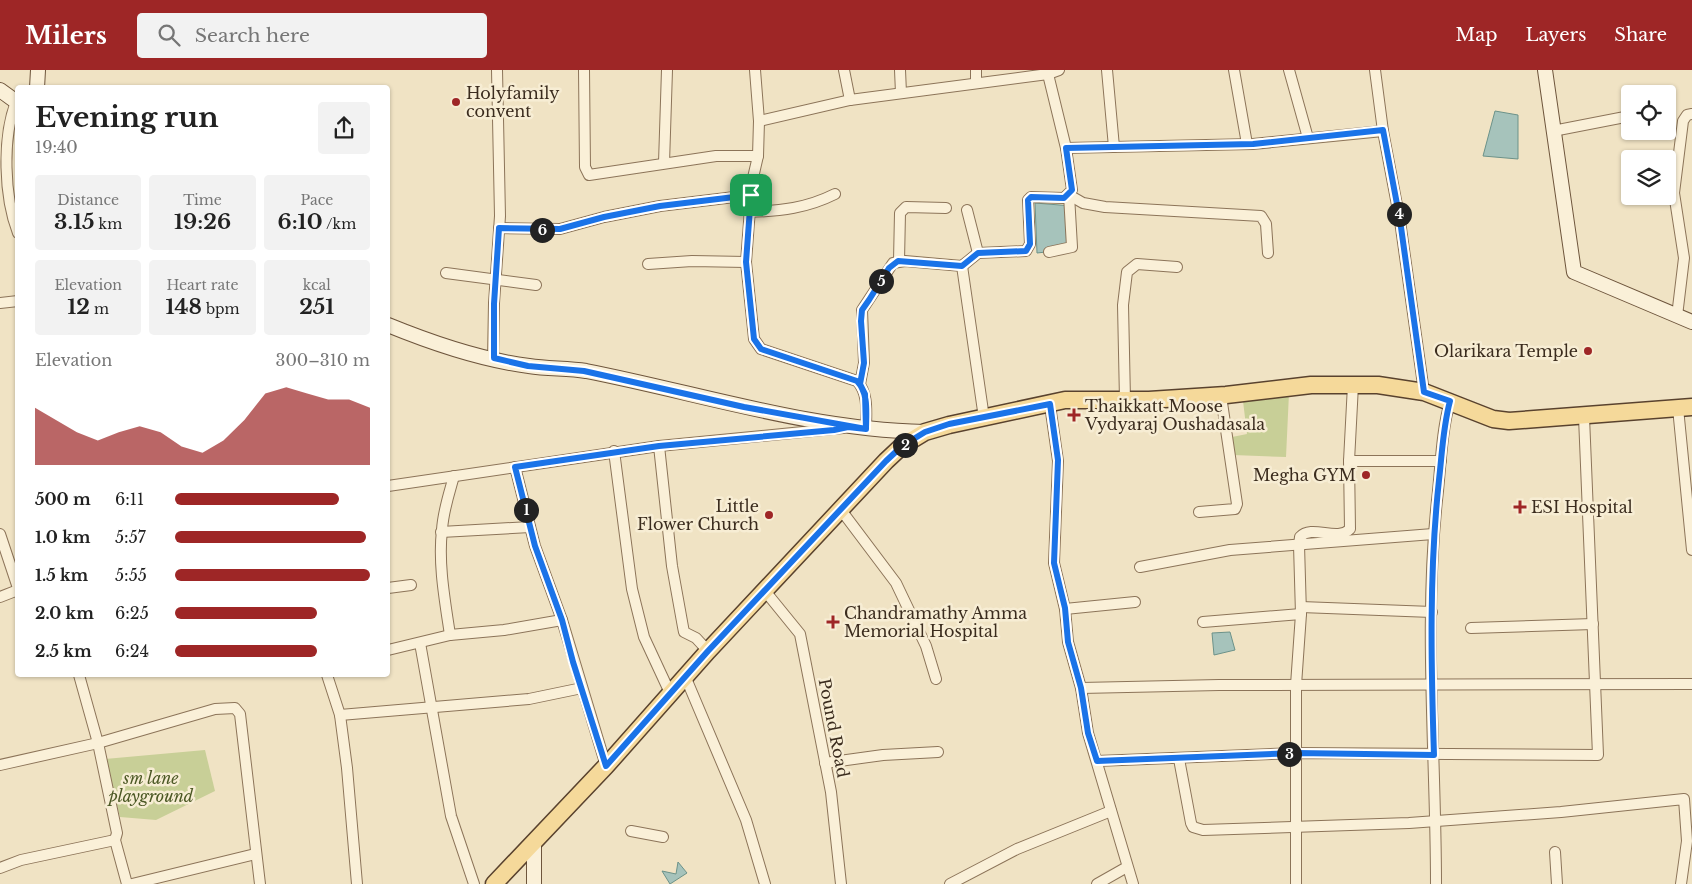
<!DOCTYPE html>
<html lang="en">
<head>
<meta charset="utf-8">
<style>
	:root { --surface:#fff; --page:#f2f2f2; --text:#222; --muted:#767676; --accent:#9e2626 }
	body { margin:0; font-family:"Libre Baskerville",serif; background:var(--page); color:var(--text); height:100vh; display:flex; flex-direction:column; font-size:19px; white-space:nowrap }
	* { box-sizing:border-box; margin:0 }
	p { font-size:16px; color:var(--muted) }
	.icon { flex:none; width:28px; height:28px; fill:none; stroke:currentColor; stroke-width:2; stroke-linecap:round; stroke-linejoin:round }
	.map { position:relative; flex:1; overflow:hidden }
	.details { position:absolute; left:15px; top:15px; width:375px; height:592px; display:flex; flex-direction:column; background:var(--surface); border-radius:5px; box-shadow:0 1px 4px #0004 }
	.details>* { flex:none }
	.tools { position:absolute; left:1621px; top:15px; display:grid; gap:10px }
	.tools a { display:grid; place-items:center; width:55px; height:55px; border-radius:5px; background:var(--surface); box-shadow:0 1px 4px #0004; font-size:25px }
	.pin { position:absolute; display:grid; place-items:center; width:42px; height:42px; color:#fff; margin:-21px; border-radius:10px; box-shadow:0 2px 8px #0006 }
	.km { position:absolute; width:25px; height:25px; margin:-12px; border-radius:50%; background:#222; color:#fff; font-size:14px; line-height:25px; text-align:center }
	.round { display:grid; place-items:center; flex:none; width:52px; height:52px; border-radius:5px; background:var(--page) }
	.headline { display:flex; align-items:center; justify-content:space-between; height:85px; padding:0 20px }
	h1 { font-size:28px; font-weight:700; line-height:38px }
	.figures { display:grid; grid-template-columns:repeat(3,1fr); gap:8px; height:85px; padding:5px 20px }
	.figures div { display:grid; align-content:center; border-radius:5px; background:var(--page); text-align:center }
	.figures b { font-size:21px; font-weight:700 }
	.figures small { font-size:14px; font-weight:400 }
	.figures p { font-size:14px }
	.chart { height:140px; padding:10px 20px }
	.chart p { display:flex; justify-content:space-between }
	.chart svg { width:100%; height:90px; margin-top:5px; fill:var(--accent); opacity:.7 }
	ul { padding:0 20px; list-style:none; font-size:16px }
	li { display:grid; grid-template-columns:80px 60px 1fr; align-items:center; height:38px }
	li i { height:12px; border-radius:6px; background:var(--accent) }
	header { display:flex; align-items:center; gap:30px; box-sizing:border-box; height:70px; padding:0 25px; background:var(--accent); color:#fff }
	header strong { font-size:24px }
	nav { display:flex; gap:28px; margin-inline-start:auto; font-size:18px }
	.search { width:350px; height:45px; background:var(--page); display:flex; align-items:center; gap:12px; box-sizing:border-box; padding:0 18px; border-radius:5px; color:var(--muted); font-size:19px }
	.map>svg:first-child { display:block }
</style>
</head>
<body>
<header>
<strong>Milers</strong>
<div class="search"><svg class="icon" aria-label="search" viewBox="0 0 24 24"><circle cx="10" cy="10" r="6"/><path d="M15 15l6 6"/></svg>Search here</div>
<nav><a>Map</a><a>Layers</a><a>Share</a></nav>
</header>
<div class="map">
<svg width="1692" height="814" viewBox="0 0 1692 814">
	<rect width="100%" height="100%" fill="#f0e3c4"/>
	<!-- green -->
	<g fill="#c8cf97">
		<polygon points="1289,323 1286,387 1233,385 1232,367 1247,364 1243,331"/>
		<polygon points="205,680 215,721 156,750 120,747 105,689"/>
	</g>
	<!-- water -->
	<g fill="#a6c3bb" stroke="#6c9289">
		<polygon points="1495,41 1518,45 1518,89 1483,86"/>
		<polygon points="1035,133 1072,136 1073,179 1037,183"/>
		<polygon points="1230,562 1235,580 1214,585 1212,563"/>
		<polygon points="678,792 687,803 670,814 662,801 676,804"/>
	</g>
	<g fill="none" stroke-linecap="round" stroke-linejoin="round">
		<!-- street casing -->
		<g stroke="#8c7459" stroke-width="12">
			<g id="street">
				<polyline points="584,0 585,97 589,105 716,86 758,86"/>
				<path d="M755,0L759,51L758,86L752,112L746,192L754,269L761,279L857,311C869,324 866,343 866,359"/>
				<polyline points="844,0 850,30"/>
				<polyline points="900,0 901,23"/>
				<polyline points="1107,0 1114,77"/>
				<polyline points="1234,0 1247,74"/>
				<polyline points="1289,0 1308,68"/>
				<polyline points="1375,0 1383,61 1400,151 1424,322"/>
				<polyline points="976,12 976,0"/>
				<path d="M16,32C2,68 4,127 18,163"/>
				<polyline points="759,51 850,30 1048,4 1059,0"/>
				<polyline points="1553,61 1630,46"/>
				<polyline points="1066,78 1253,74 1383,61"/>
				<polyline points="664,93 667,0"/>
				<polyline points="1069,125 1083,133 1105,137 1261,146 1266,154 1268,183"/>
				<polyline points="967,140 978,183"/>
				<path d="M750,142C781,141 807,138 835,124"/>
				<polyline points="499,158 560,159 604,147 660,136 751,125"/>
				<polyline points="1049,182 1072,177 1069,125"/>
				<polyline points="899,191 900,143 906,137 946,138"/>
				<polyline points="648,194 692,191 746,192"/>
				<polyline points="962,196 984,348"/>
				<polyline points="446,203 536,215"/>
				<polyline points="0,233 18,231"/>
				<polyline points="1677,246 1684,188 1674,123 1683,51 1687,45 1692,44"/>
				<polyline points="493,288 494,233 500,146 497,0"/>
				<polyline points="860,314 864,293 862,240 893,193 905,191 962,196 978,183 1026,181 1030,174 1028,130 1031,127 1064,128 1072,120 1066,78 1047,0"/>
				<polyline points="1353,315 1349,391 1441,391"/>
				<polyline points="1125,330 1123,235 1127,202 1137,194 1177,197"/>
				<polyline points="1050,335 1058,391 1054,493 1065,539 1068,572 1081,618 1088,663 1133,814"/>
				<polyline points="1678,338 1692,480"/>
				<polyline points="659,376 672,496 683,557 684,562 696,568 708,581"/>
				<polyline points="614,381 632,519 644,567 670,623"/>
				<polyline points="515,397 535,476 562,550 606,696"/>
				<polyline points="388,416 659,376 843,358"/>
				<polyline points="841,440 896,513 926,576 936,609"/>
				<polyline points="1199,442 1235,439 1237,434 1221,326"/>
				<polyline points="441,462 530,457"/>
				<polyline points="0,464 18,518"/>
				<polyline points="1140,497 1230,480 1433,464"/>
				<polyline points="388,518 411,515"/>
				<polyline points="765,521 800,564 831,722 841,814"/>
				<polyline points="0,527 18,520"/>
				<polyline points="1301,537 1432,542"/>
				<polyline points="1065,539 1135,532"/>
				<polyline points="1203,552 1301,544"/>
				<polyline points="1471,558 1593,554"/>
				<path d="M450,565C445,531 438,494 442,460C443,441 449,424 454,406"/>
				<polyline points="420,573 451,746 474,814"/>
				<polyline points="388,580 450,565 504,560 562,550"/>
				<polyline points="79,605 98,673 117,763 115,770 127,814"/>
				<polyline points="327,605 340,645 347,698 357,814"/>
				<polyline points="685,606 746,750 765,814"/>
				<polyline points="1081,618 1219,615 1692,614"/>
				<polyline points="340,645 529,629 582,618"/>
				<polyline points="1179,689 1191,753 1193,757 1203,760 1409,753 1561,742 1684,729 1687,771 1681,814"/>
				<polyline points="1097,691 1296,683 1598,685 1584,347"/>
				<polyline points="825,693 883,685 938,682"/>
				<polyline points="0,695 98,673 215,639 235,638 240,644 260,814"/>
				<polyline points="631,761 663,767"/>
				<polyline points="1555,782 1557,814"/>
				<polyline points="0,798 21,790 115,770"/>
				<polyline points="132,814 255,784"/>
				<polyline points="950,814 1017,779 1111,741"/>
				<polyline points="1097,814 1127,797"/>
				<path d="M1296,814V615L1301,544L1299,475L1300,467C1312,454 1337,472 1350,459L1349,391"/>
				<path d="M1436,814C1436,683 1423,551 1438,421C1441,391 1442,360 1450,331"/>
			</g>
		</g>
		<!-- secondary casing -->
		<g stroke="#6e553c" stroke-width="16">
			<g id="secondary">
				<polyline points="1545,0 1574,202 1692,252"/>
				<polyline points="37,18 38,0"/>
				<polyline points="0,20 18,33"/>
				<path d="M388,255C432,273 482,290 529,296C548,299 568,298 586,301C699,323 810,360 925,362"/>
				<polyline points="534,773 534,814"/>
			</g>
		</g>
		<!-- primary casing -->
		<g stroke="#59422e" stroke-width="19">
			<polyline id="primary" points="494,814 606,696 708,581 886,391 902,376 925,362 949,355 1065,330 1149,330 1226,325 1311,315 1378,315 1424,322 1493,349 1509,351 1692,337"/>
		</g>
		<!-- street -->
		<use href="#street" stroke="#faf0d8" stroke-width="10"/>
		<!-- secondary -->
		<use href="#secondary" stroke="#faf0d8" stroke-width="14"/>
		<!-- primary -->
		<use href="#primary" stroke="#f5d99a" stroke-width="16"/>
	</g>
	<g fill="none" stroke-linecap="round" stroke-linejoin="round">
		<!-- route casing -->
		<g stroke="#fff" stroke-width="10">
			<path id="route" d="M751,125L746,192L754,269L761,279L857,311C869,324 866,342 866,359L848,357L834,360L659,376L515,397L535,476L562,550L573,592L606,696L708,581L886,391L902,376L925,362L949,354L1050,334L1058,390L1054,493L1065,538L1068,572L1081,618L1088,663L1097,691L1296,683L1434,685C1431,594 1429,502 1439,410C1442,384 1443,357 1450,331L1424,322L1400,150L1383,60L1253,74L1066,78L1072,120L1064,128L1031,127L1028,130L1030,174L1026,181L978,183L962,196L898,191L889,198L869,230L862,240L861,251L864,293L860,314L865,324L866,359L744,337L584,301L528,296L494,288V234L499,158L560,159L604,147L660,136L751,125"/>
		</g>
		<!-- route -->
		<use href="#route" stroke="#1a73e8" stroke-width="6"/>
	</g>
	<!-- markers -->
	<g fill="#9e2626" stroke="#f7edd4" stroke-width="2">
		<circle cx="456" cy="32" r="5"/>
		<circle cx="1588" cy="281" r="5"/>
		<path d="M1071.5 337.5h5v5h5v5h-5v5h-5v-5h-5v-5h5z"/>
		<circle cx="1366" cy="405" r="5"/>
		<path d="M1517.5 429.5h5v5h5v5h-5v5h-5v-5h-5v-5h5z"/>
		<circle cx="769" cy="445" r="5"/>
		<path d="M830.5 544.5h5v5h5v5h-5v5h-5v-5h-5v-5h5z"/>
	</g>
	<g text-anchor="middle" stroke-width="5" stroke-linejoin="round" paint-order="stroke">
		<!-- poi labels -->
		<g font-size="16" fill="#3b2c1e" stroke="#f7edd4" text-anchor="start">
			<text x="466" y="29">Holyfamily<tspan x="466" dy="18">convent</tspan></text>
			<text x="1578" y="287" text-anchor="end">Olarikara Temple</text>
			<text x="1085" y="342">Thaikkatt Moose<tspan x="1085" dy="18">Vydyaraj Oushadasala</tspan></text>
			<text x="1356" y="411" text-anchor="end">Megha GYM</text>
			<text x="759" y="442" text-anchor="end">Little<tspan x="759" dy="18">Flower Church</tspan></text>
			<text x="1531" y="443">ESI Hospital</text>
			<text x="844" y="549">Chandramathy Amma<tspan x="844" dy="18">Memorial Hospital</tspan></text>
		</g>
		<!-- street labels -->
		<g font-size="16" fill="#3b2c1e" stroke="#f7edd4">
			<text transform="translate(834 658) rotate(79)" y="6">Pound Road</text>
		</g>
		<!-- park labels -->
		<g font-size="16" font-style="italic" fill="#4b5824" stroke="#f7edd4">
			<text x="151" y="714">sm lane<tspan x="151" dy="18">playground</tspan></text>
		</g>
	</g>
</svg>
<div class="tools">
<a><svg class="icon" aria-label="locate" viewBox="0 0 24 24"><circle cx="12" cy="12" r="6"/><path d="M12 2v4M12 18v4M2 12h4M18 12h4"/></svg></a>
<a><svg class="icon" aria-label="layers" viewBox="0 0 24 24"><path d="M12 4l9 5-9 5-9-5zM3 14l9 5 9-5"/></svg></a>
</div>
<div class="pin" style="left:751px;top:125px;background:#1e9e55"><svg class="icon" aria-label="arrive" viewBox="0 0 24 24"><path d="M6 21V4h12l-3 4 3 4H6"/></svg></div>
<b class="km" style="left:526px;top:440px">1</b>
<b class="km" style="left:905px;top:375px">2</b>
<b class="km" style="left:1289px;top:684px">3</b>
<b class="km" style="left:1399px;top:144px">4</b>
<b class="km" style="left:881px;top:211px">5</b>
<b class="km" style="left:542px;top:160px">6</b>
<section class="details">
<div class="headline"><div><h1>Evening run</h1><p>19:40</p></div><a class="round"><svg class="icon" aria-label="share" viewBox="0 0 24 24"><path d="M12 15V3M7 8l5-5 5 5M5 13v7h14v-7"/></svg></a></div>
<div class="figures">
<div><p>Distance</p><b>3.15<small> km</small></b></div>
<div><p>Time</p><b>19:26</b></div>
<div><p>Pace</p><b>6:10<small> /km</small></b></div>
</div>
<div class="figures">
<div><p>Elevation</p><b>12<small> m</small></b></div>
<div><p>Heart rate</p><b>148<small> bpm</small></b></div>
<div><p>kcal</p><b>251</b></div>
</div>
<div class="chart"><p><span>Elevation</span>300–310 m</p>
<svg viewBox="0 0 160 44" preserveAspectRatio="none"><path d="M0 44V16L10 22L20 28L30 32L40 28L50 25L60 28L70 35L80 38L90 32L100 22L110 9L120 6L130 9L140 12L150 12L160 16V44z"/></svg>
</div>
<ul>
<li><b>500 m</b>6:11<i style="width:84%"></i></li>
<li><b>1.0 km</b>5:57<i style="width:98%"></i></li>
<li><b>1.5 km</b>5:55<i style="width:100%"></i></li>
<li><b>2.0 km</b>6:25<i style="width:73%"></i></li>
<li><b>2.5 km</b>6:24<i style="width:73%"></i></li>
</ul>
</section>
</div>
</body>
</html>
